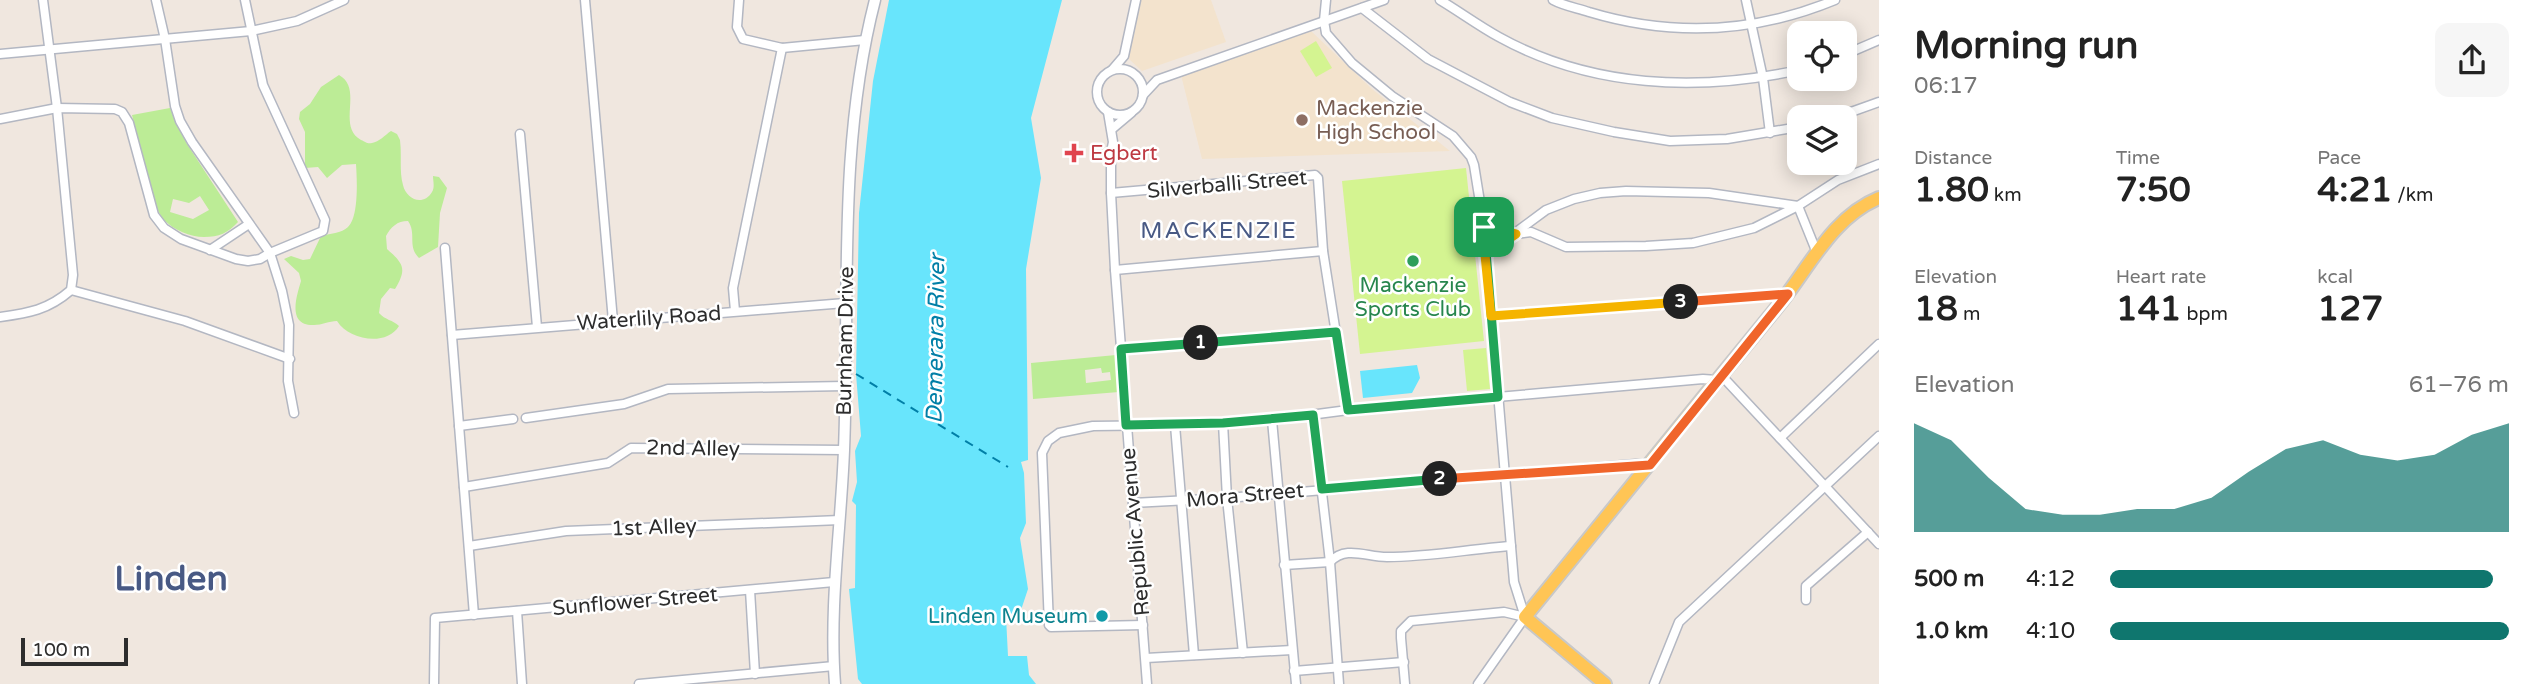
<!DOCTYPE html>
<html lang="en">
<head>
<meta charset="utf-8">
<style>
	:root { --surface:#fff; --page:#f6f6f6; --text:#222; --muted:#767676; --accent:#0f766e }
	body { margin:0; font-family:"Varela Round",sans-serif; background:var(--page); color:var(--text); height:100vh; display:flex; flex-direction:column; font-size:26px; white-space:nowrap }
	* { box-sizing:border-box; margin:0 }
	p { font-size:23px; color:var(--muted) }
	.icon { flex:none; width:38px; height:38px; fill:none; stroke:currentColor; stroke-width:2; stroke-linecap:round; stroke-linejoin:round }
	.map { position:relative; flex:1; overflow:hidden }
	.panel { display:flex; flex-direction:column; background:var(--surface); width:665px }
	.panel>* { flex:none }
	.fabs { position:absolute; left:1787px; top:21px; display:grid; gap:14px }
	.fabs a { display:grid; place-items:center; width:70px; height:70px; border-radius:14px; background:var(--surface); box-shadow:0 4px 18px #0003; font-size:35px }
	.scale { position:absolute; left:21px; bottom:18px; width:107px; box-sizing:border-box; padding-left:7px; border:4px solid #2d2d2d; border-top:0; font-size:19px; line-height:24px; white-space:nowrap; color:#2d2d2d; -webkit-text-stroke:5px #fff; paint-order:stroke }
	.pin { position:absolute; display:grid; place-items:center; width:60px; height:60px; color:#fff; margin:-30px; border-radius:14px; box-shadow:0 4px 10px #0006 }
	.km { position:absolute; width:35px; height:35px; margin:-18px; border-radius:50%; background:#222; color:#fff; font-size:19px; line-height:35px; text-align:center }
	.round { display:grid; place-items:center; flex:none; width:74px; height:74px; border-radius:14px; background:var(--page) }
	.summary { display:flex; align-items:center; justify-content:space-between; height:119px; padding:0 35px }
	h1 { font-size:38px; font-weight:700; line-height:52px }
	.stats { display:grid; grid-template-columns:repeat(3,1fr); gap:10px; height:119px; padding:7px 35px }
	.stats div { display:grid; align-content:center }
	.stats b { font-size:35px; font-weight:700 }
	.stats small { font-size:19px; font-weight:400 }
	.stats p { font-size:19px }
	.chart { height:196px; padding:14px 35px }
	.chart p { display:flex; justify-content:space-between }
	.chart svg { width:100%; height:126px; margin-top:7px; fill:var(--accent); opacity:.7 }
	ul { padding:0 35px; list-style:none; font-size:23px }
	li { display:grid; grid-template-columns:112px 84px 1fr; align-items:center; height:52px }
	li i { height:18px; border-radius:9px; background:var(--accent) }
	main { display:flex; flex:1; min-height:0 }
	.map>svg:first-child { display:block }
</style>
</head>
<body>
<main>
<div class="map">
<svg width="1879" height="684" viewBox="0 0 1879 684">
	<rect width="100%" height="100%" fill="#f0e7df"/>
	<!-- education -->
	<g fill="#f3e3cd">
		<polygon points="1140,0 1211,0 1226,42 1142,71 1129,59 1134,20"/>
		<polygon points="1310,30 1372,89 1450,151 1202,159 1181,75"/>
	</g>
	<!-- green -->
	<g fill="#bcec96" fill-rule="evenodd">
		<path d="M339,75C364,89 336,126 361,140C366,142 367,144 372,143C379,142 385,135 391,131L397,134L400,140C402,155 399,171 403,185C406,199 423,207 432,192C435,187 433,181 433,176L439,177L447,188L440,213L438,247L419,258C407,246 417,234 408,221C397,221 391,227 386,236L387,249C404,264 407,269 395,289L390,288L381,299L379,313C385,320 393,320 399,326C386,347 349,340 337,321C329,321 322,325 314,325C286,326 297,295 301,281L299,273L284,259L291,256L303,260L310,259L321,236C329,234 342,233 348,227C359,217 357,179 356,164L342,165L327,178L318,167L305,168V132L299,119L300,112L310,104L321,87Z"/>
		<path d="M170,108L187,144L238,222C228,233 219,237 204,237C190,237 174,230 164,220C150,205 138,137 132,115ZM200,196L209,210L193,219L170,212L173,199L189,203Z"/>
		<path d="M1116,355L1119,392L1033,399L1031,363ZM1101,368L1102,373L1110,372L1111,380L1086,383L1085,370Z"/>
	</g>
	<!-- pitch -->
	<g fill="#d4f491">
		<polygon points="1316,41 1332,68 1316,77 1300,51"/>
		<polygon points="1466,168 1484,341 1360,354 1342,181"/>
		<polygon points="1486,348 1490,389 1467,391 1463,350"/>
	</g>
	<!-- water -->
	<g fill="#68e5fc">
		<polygon points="889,0 1062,0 1031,118 1041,178 1026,269 1028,460 1021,462 1024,473 1026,523 1020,538 1028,589 1020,613 1006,617 1008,656 1027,656 1029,675 1036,684 862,684 858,679 849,589 855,588 856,505 852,501 857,482 855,451 861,436 856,374 859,213 873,81"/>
		<polygon points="1417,365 1420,378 1412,393 1363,398 1360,371"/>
	</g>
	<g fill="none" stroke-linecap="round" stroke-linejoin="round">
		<!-- ferry -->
		<polyline stroke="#017fa7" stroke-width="2" stroke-dasharray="9 7" stroke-linecap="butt" points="856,374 1008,467"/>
		<!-- minor casing -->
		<g stroke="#b3b7c2" stroke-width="11">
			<g id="minor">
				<polyline points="156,0 165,39 175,106 180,121 192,142 270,253 282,291 289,325 288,381 294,413"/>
				<polyline points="585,0 613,321"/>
				<polyline points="739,0 737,27 743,39 782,48 865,40"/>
				<polyline points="1326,0 1324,21 1326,33 1352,63 1392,96 1453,136 1471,157 1474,165 1484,227 1514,582 1525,617"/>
				<path d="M1440,0C1460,12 1479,26 1499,37C1591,88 1698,92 1799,70"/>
				<path d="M1553,0C1564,6 1577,8 1589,12C1672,37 1755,33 1835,0"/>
				<polyline points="1746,0 1763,78 1770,133"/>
				<polyline points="1362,8 1428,59 1510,102 1552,118 1614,132 1670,141 1727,139 1799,127"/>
				<polyline points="0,54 251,31 297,21 344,0"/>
				<polyline points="1844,55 1879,40"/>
				<circle cx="1120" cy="92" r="23"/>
				<polyline points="1112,70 1124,56 1136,0"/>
				<polyline points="1143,95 1157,80 1384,0"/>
				<polyline points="1108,112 1113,142 1111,152 1111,193 1115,270 1147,684"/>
				<polyline points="1837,117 1879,102"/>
				<polyline points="0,119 57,108 115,109 122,112 129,123 154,215 164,228 181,239 236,259 248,261 260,259 270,253 323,231 325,220 263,85 245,0"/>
				<polyline points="1112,129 1131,113"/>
				<polyline points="520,134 537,327"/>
				<polyline points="1111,193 1315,175 1318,178 1323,251 1348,410"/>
				<polyline points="1798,206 1817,253"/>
				<polyline points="1484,227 1516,234 1531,232 1566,247 1646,246 1693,243 1754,228 1798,206 1838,180 1879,164"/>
				<polyline points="445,248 474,615"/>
				<polyline points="210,250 249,224"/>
				<polyline points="1485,255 1546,210 1574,199 1600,193 1626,191 1709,193 1798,206"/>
				<polyline points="1115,270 1323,251"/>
				<polyline points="71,290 185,321 290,359"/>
				<polyline points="735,311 733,288 782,48"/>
				<polyline points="1491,316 1788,294"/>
				<path d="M0,317C29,313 48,310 71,290L73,275L57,108L43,0"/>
				<polyline points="452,335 845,303"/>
				<polyline points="1121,349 1336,332"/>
				<polyline points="1721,375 1879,544"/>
				<polyline points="1313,415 1330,562 1339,684"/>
				<polyline points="526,418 624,404 668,389 845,386"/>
				<polyline points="1272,420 1296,684"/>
				<polyline points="1223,423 1227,498 1243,653"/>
				<polyline points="1175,425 1194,655"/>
				<polyline points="459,426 513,419"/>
				<polyline points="1780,438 1879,344"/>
				<polyline points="464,487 608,463 631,448 844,450"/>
				<polyline points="1133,503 1227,498 1636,464 1650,465"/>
				<polyline points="469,546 566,531 840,520"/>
				<path d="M1284,565L1330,562C1346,545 1366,557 1387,557C1428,557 1470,549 1511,546"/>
				<polyline points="750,590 755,674"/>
				<polyline points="1806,600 1806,586 1868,532"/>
				<polyline points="517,611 522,684"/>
				<polyline points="1143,625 1051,627 1049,625 1042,453 1048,441 1059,433 1093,426 1175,425 1272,420 1348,410 1703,379 1717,380"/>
				<polyline points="1146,658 1292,650"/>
				<polyline points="1294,671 1404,662"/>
				<polyline points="434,684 435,618 834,582"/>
				<polyline points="639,684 834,666"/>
				<polyline points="1405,684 1401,638 1401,631 1411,621 1504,612 1525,617"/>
				<polyline points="1478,684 1525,617"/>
				<polyline points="1654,684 1679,622 1879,436"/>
			</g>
		</g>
		<!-- tertiary casing -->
		<g stroke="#b3b7c2" stroke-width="13">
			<path id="tertiary" d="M835,684C829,606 841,528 844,450C850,300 837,147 875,0"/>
		</g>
		<!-- primary casing -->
		<g stroke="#c8c8c8" stroke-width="16">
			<path id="primary" d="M1605,684L1525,617C1610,513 1693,409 1778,306C1809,268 1832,217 1879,198"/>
		</g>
		<!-- minor -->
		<use href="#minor" stroke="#fff" stroke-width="8"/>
		<!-- tertiary -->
		<use href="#tertiary" stroke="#fff" stroke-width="10"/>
		<!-- primary -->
		<use href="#primary" stroke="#ffc555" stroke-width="12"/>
	</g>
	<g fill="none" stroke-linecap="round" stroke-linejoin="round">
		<!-- split-1 casing -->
		<g stroke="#fff" stroke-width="14">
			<polyline id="split-1" points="1201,343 1336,332 1348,410 1498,397 1484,227"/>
		</g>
		<!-- split-2 casing -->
		<g stroke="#fff" stroke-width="14">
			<polyline id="split-2" points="1201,343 1121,349 1126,425 1223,423 1313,415 1322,489 1440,479"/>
		</g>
		<!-- split-3 casing -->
		<g stroke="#fff" stroke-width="14">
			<polyline id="split-3" points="1440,479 1650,465 1788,294 1681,302"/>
		</g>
		<!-- split-4 casing -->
		<g stroke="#fff" stroke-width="14">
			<polyline id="split-4" points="1484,227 1516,234 1485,255 1491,316 1681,302"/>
		</g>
		<!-- split-1 -->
		<use href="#split-1" stroke="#22a559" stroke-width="9"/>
		<!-- split-2 -->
		<use href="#split-2" stroke="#22a559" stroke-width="9"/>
		<!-- split-3 -->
		<use href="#split-3" stroke="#f0652b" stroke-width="9"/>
		<!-- split-4 -->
		<use href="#split-4" stroke="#f5b400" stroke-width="9"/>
	</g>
	<!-- markers -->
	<circle fill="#8d6e63" stroke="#fff" stroke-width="2.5" cx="1302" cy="120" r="7"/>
	<path fill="#e0444e" stroke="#fff" stroke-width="2.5" d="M1070.5 142.5h7v7h7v7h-7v7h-7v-7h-7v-7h7z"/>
	<circle fill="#2e9e5b" stroke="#fff" stroke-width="2.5" cx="1413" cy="261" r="7"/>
	<circle fill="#0f9aa8" stroke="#fff" stroke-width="2.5" cx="1102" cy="616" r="7"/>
	<g text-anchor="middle" stroke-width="5" stroke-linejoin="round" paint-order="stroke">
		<!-- education labels -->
		<g font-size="21" fill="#785e54" stroke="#fff" text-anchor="start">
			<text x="1316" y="115">Mackenzie<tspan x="1316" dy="24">High School</tspan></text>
		</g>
		<!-- health labels -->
		<g font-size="21" fill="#be3a42" stroke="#fff" text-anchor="start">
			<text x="1090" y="160">Egbert</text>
		</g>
		<!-- street labels -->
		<g font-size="21" fill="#2d2d2d" stroke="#fff">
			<text transform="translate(1227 184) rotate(-5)" y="7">Silverballi Street</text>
			<text transform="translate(649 318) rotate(-4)" y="7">Waterlily Road</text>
			<text transform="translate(845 341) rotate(-89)" y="7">Burnham Drive</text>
			<text transform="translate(693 448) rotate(1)" y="7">2nd Alley</text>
			<text transform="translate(1245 495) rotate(-5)" y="7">Mora Street</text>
			<text transform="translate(654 527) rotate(-2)" y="7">1st Alley</text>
			<text transform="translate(1135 532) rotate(-95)" y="7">Republic Avenue</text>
			<text transform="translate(635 601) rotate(-5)" y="7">Sunflower Street</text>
		</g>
		<!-- leisure labels -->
		<g font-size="21" fill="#27864d" stroke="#fff">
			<text x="1413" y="292">Mackenzie<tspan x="1413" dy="24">Sports Club</tspan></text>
		</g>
		<!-- culture labels -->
		<g font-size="21" fill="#0d838f" stroke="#fff" text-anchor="end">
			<text x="1088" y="623">Linden Museum</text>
		</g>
		<!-- neighbourhood labels -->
		<g font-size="23" letter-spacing="2" fill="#485984" stroke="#fff">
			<text x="1219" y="238">MACKENZIE</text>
		</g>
		<!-- water labels -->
		<g font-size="23" font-style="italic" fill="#017fa7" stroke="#fff">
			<text transform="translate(935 339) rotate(-89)" y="8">Demerara River</text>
		</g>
		<!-- town labels -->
		<g font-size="35" font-weight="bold" fill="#485984" stroke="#fff">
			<text x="171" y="590">Linden</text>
		</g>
	</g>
</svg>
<div class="fabs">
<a><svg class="icon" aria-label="locate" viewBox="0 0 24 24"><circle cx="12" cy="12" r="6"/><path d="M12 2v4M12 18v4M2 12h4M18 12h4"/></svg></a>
<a><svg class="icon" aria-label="layers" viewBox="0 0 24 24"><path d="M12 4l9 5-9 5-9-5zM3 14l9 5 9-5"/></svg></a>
</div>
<div class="scale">100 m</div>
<div class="pin" style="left:1484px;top:227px;background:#1e9e55"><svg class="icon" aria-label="arrive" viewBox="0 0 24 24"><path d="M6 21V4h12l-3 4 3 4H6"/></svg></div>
<b class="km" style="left:1201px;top:343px">1</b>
<b class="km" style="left:1440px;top:479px">2</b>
<b class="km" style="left:1681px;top:302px">3</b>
</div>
<section class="panel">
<div class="summary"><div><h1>Morning run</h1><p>06:17</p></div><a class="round"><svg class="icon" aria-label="share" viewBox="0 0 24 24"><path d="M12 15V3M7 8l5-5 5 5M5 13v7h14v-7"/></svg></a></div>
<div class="stats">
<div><p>Distance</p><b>1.80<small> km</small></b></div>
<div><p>Time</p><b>7:50</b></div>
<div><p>Pace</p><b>4:21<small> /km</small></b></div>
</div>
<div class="stats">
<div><p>Elevation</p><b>18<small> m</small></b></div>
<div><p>Heart rate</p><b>141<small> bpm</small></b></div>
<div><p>kcal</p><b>127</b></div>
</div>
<div class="chart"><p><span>Elevation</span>61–76 m</p>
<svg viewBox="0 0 160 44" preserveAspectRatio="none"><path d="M0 44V6L10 12L20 25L30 36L40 38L50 38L60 36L70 36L80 32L90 23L100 15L110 12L120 17L130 19L140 17L150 10L160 6V44z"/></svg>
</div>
<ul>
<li><b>500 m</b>4:12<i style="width:96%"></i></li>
<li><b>1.0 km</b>4:10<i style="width:100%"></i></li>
</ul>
</section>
</main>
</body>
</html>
